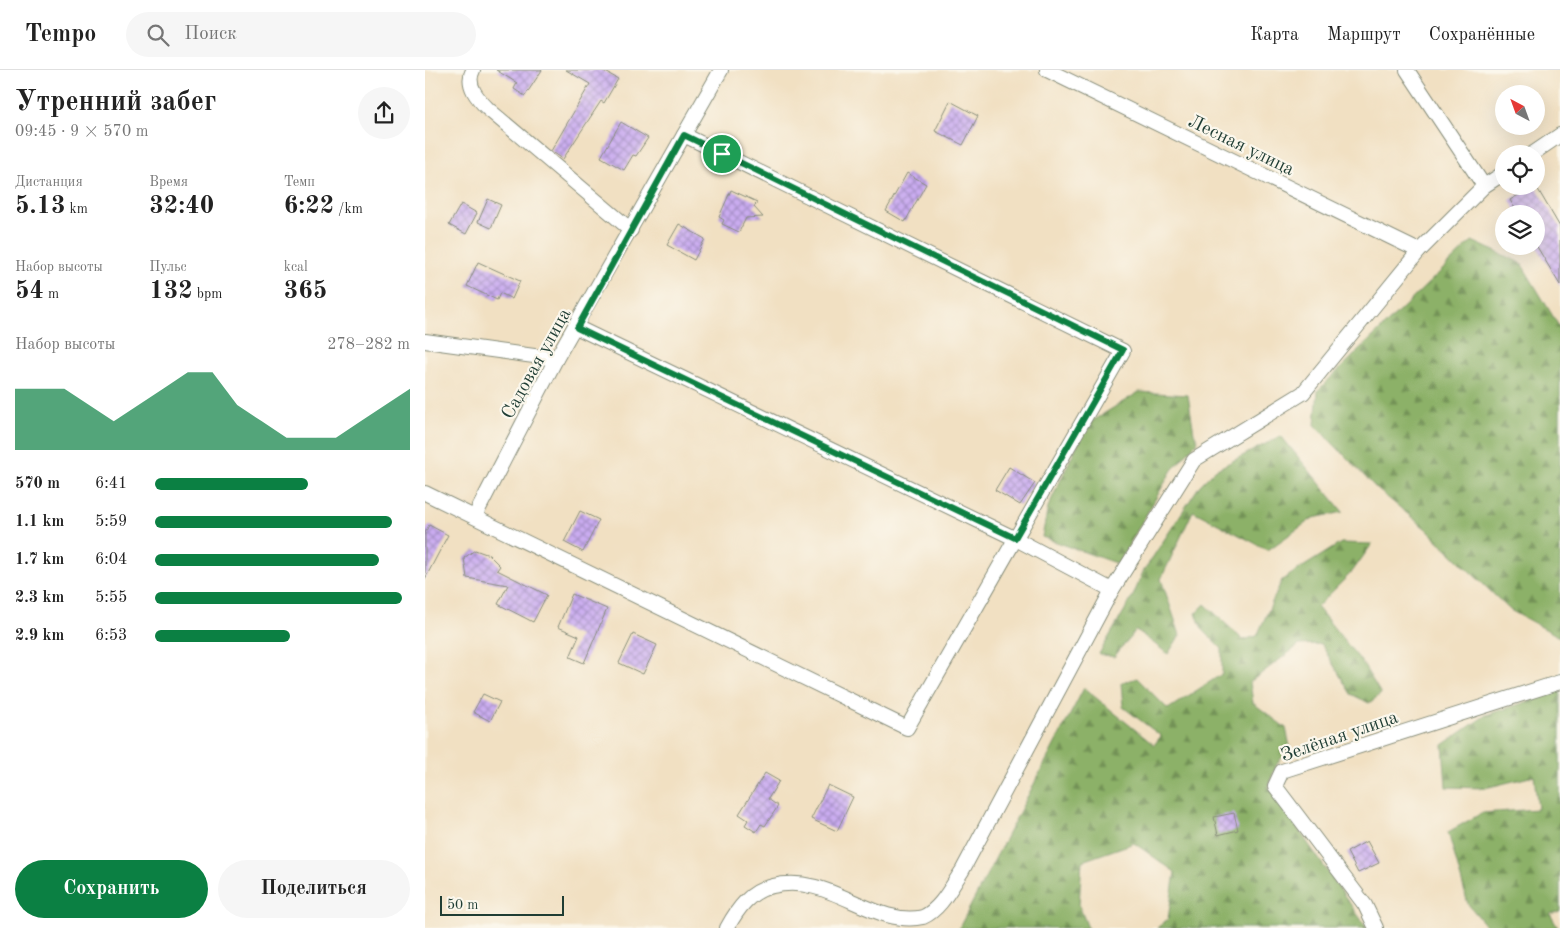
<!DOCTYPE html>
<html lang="ru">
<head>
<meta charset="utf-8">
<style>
	:root { --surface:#fff; --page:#f6f6f6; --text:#222; --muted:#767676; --line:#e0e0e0; --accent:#0b8043 }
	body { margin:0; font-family:"Old Standard TT",serif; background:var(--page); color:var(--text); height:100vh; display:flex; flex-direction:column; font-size:19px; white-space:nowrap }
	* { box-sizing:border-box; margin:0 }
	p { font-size:16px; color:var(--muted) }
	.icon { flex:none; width:28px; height:28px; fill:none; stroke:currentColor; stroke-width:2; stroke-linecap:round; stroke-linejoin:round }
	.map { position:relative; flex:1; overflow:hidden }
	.details { display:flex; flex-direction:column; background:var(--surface); width:425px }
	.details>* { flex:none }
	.needle { width:32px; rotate:319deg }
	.tools { position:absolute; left:1070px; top:15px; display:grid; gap:10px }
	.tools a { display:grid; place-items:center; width:50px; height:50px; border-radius:50%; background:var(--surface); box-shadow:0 5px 20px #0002; font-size:25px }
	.scale { position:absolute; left:15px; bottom:12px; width:124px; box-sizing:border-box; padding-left:5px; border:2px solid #1f3d34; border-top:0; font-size:14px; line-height:18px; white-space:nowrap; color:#1f3d34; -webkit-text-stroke:4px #fbf7ec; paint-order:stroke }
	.pin { position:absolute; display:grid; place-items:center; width:42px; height:42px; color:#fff; margin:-21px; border:2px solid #fff; border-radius:50%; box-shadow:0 1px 5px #0007 }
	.round { display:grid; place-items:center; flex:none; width:52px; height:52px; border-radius:26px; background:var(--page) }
	.summary { display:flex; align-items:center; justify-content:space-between; height:85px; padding:0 15px }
	h1 { font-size:28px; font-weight:700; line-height:38px }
	.metrics { display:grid; grid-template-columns:repeat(3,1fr); gap:8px; height:85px; padding:5px 15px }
	.metrics div { display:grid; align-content:center }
	.metrics b { font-size:25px; font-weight:700 }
	.metrics small { font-size:14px; font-weight:400 }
	.metrics p { font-size:14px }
	.chart { height:140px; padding:10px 15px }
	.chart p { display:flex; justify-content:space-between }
	.chart svg { width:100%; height:90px; margin-top:5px; fill:var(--accent); opacity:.7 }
	.button { display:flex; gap:10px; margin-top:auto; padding:10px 15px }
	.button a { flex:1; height:58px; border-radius:30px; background:var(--accent); color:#fff; font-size:20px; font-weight:700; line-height:58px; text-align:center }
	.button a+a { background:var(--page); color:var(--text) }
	ul { padding:0 15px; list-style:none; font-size:16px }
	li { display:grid; grid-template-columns:80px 60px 1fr; align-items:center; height:38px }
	li i { height:12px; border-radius:6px; background:var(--accent) }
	header { display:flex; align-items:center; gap:30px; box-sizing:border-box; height:70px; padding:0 25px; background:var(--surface); border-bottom:1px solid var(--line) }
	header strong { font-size:24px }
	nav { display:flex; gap:28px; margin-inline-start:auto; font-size:18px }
	.search { width:350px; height:45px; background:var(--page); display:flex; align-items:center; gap:12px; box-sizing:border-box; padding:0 18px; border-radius:28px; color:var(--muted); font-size:19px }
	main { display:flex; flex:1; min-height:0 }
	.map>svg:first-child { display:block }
</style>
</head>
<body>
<header>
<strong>Tempo</strong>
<div class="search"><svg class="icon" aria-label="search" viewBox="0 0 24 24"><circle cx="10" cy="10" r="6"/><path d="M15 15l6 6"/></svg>Поиск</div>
<nav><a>Карта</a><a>Маршрут</a><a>Сохранённые</a></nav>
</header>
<main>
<section class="details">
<div class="summary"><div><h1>Утренний забег</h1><p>09:45 · 9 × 570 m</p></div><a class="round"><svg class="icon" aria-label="share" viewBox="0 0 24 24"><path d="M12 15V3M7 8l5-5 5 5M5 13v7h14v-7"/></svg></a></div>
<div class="metrics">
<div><p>Дистанция</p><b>5.13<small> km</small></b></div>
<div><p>Время</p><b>32:40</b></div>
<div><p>Темп</p><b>6:22<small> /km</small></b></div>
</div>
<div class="metrics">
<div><p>Набор высоты</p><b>54<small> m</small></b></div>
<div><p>Пульс</p><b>132<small> bpm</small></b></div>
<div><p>kcal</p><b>365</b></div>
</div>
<div class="chart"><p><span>Набор высоты</span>278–282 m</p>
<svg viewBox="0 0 160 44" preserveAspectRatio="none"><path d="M0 44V14L10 14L20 14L30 22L40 30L50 22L60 14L70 6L80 6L90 22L100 30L110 38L120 38L130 38L140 30L150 22L160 14V44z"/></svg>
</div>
<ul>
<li><b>570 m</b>6:41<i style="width:60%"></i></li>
<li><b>1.1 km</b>5:59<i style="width:93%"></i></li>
<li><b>1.7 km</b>6:04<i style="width:88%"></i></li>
<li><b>2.3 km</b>5:55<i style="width:97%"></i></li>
<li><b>2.9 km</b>6:53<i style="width:53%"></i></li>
</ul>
<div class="button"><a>Сохранить</a><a>Поделиться</a></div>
</section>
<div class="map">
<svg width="1135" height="858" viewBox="0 0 1135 858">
	<defs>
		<pattern id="forest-firs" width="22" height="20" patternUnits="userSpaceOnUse" patternTransform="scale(1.25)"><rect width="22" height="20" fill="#8cb167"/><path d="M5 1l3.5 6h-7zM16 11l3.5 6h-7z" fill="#729156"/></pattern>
		<pattern id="building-cross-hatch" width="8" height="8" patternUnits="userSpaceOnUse" patternTransform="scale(1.25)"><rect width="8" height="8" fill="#caacf0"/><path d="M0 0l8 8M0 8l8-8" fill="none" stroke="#a38dc3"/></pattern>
	</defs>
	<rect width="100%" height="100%" fill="#fbf7ec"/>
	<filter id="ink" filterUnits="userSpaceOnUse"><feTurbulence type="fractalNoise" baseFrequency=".02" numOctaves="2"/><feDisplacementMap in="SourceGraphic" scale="10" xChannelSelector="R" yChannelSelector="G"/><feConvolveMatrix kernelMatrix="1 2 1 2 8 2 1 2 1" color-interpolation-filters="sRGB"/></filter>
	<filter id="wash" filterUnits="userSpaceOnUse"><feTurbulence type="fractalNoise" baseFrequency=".0096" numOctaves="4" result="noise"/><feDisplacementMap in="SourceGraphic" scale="20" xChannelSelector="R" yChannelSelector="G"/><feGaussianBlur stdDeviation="1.12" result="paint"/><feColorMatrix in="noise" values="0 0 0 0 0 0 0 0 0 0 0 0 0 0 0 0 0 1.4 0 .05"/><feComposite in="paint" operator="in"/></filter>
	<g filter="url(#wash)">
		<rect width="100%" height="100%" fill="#f1e0c2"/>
		<!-- forest -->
		<g fill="url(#forest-firs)" stroke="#56774e">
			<polygon points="1047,171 1096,193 1135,258 1135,567 1085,540 1000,458 952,419 890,355 893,320"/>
			<polygon points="714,322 763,325 769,363 773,371 747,400 693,494 617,467 623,437 662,354"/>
			<polygon points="856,366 918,442 888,448 843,480 768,441 736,509 755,565 743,584 711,560 689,587 674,584 708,526 718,502 775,415 790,400"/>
			<polygon points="916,473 947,474 927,502 892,537 936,591 956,624 944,633 926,624 896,574 874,575 825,612 828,633 861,658 865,677 852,694 843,716 942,858 732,858 743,849 750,802 709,773 657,791 654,835 663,858 534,858 659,618 729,675 736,666 698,637 696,613 712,608 743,639 797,604 797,579 777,559 771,543 780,534 818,570 832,566 857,510"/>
			<polygon points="1135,621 1135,841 1125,844 1133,858 1063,858 1043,834 1023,762 1057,743 1113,739 1109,706 1060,718 1021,717 1018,675 1061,645"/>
		</g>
		<g id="blocks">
			<!-- building -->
			<g fill="url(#building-cross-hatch)">
				<polygon points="71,0 117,0 100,26 89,19 92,13"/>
				<polygon points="141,0 177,0 193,9 179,33 176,31 138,89 126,81 165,14"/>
				<polygon points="525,31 553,46 538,75 510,61"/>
				<polygon points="196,52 223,68 211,86 208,85 199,100 176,87"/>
				<polygon points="482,103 501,114 480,152 461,141"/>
				<polygon points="1108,116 1111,116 1135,157 1135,215 1111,175 1111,144 1093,144 1085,130"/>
				<polygon points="306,120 332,132 329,137 338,147 321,148 314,162 297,154 299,150 294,147"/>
				<polygon points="63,129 76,135 66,158 53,152"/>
				<polygon points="36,134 52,143 41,164 24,155"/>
				<polygon points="254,154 280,169 269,190 242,175"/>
				<polygon points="53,192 95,211 87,229 75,223 72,230 42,216"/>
				<polygon points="584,397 610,413 595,435 570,420"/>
				<polygon points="155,441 174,450 158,482 139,472"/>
				<polygon points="4,455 23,465 0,509 0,463"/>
				<polygon points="50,480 64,485 75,496 72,500 122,525 108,552 73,534 83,515 42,508 39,488"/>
				<polygon points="147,524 182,539 159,593 145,587 154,566 133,557"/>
				<polygon points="208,564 232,575 218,604 194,593"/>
				<polygon points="58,624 75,632 65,651 48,642"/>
				<polygon points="340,703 354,711 343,729 353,736 340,756 336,754 331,762 320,755 323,750 314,744"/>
				<polygon points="403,715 428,727 412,761 386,749"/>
				<polygon points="809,743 813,760 793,765 789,747"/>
				<polygon points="942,771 954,793 933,803 922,782"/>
			</g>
		</g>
	</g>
	<g filter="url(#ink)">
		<use href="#blocks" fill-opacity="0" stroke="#888e7b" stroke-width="1"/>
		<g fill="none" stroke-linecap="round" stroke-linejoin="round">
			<!-- minor casing -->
			<g stroke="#888e7b" stroke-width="16">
				<g id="minor">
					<path d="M48,0C40,15 53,29 63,39L206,160"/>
					<polyline points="622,0 994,181"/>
					<polyline points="982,0 1059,116"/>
					<polyline points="1107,84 1135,65"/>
					<polyline points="151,257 589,468 687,520"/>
					<polyline points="0,271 131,289"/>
					<polyline points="0,423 482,658 698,281 259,65"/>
					<polyline points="50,446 131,289 296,0"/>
					<path d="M302,858C313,838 325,821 348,816C404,802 448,858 498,847C516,839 526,817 537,801L687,520L769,390L878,323L994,181L1059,116L1079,103"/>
					<polyline points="951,858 940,835 850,716 857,701 1135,612"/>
				</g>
			</g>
			<!-- minor -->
			<use href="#minor" stroke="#fff" stroke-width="14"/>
		</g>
	</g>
	<g fill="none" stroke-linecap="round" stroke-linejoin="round" filter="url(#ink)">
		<!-- route casing -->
		<g stroke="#fff" stroke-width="10">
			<polygon id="route" points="259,65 698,280 590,468 152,258"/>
		</g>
		<!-- route -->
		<use href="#route" stroke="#0b8043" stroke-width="6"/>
	</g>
	<g text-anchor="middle" stroke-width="4.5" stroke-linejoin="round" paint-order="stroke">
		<!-- street labels -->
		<g font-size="19" fill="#1f3d34" stroke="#fbf7ec">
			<text transform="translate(817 74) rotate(26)" y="7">Лесная улица</text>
			<text transform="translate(110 293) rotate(-61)" y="7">Садовая улица</text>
			<text transform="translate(914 665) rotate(-19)" y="7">Зелёная улица</text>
		</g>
	</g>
</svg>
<div class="tools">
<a><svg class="needle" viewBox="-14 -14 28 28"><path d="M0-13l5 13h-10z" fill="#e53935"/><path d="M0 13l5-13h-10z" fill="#767676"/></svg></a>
<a><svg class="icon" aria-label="locate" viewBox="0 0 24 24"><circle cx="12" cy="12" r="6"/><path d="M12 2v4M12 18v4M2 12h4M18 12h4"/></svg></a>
<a><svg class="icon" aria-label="layers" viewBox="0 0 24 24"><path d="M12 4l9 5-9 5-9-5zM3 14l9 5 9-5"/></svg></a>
</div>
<div class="scale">50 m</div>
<div class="pin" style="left:297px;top:84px;background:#1e9e55"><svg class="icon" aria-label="arrive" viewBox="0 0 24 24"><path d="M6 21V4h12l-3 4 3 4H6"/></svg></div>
</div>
</main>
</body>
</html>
